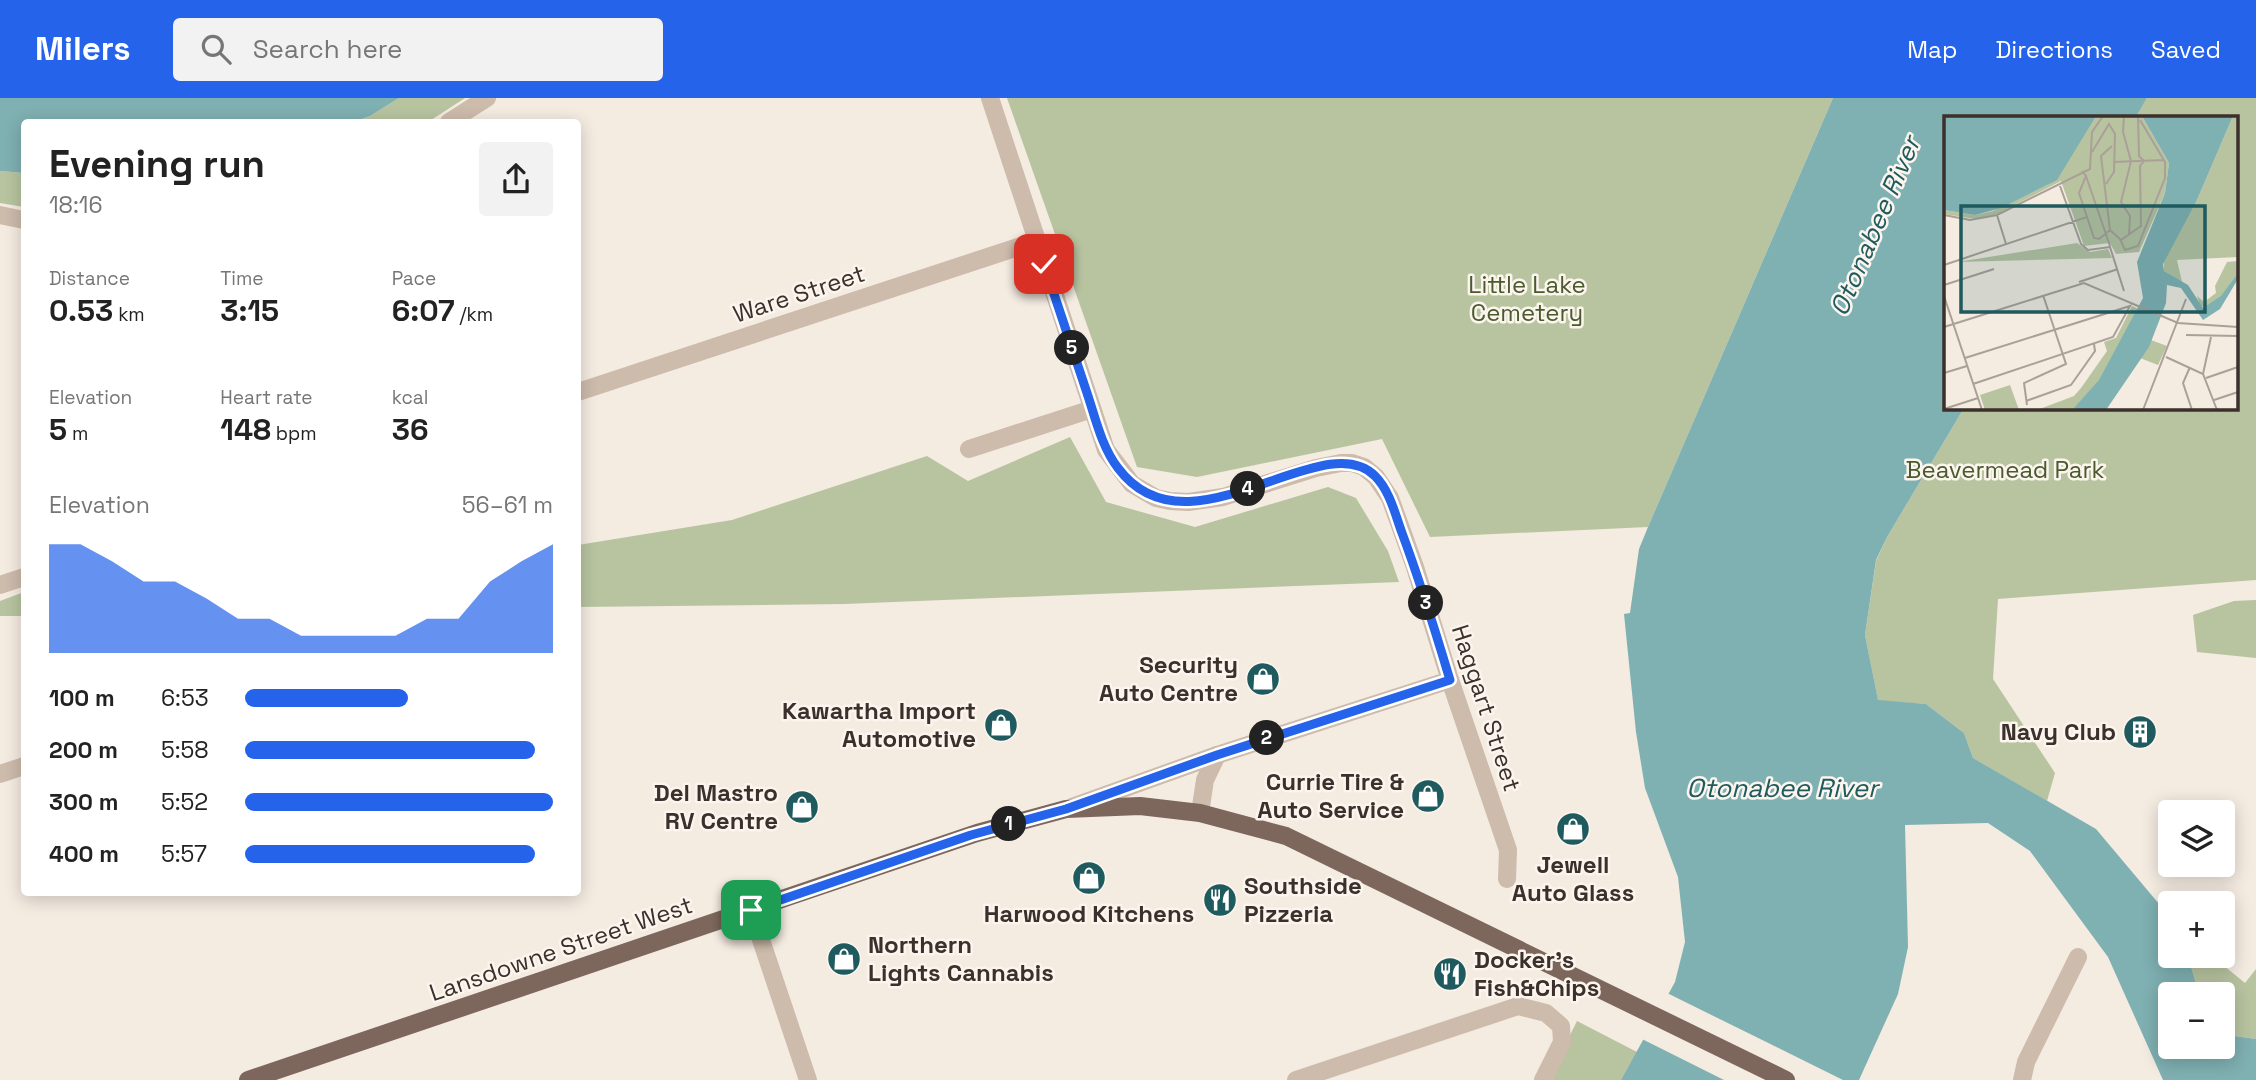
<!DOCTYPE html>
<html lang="en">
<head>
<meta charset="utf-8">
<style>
	:root { --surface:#fff; --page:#f2f2f2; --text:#222; --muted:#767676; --accent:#2563eb }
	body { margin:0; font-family:"Space Grotesk",sans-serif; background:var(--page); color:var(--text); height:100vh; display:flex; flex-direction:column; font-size:26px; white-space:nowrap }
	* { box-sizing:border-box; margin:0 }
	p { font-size:23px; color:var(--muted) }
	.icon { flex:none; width:38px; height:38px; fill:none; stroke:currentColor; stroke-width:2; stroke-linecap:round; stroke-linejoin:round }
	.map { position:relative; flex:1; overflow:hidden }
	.details { position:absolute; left:21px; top:21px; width:560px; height:777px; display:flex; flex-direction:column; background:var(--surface); border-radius:7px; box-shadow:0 4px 18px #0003 }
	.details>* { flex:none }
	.buttons { position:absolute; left:2158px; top:702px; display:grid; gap:14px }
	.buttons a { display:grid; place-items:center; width:77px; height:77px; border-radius:7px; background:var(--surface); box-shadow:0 4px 18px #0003; font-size:35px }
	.pin { position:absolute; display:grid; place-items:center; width:60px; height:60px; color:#fff; margin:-30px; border-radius:14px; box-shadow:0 4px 10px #0006 }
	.km { position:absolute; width:35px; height:35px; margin:-18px; border-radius:50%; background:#222; color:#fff; font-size:19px; line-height:35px; text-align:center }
	.round { display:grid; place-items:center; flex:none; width:74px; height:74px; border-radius:7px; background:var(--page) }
	.overview { display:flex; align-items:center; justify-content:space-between; height:119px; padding:0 28px }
	h1 { font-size:38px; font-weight:800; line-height:52px }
	.stats { display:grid; grid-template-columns:repeat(3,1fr); gap:10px; height:119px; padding:7px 28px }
	.stats div { display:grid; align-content:center }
	.stats b { font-size:30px; font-weight:800 }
	.stats small { font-size:19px; font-weight:400 }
	.stats p { font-size:19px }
	.chart { height:196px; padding:14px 28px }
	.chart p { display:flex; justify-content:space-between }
	.chart svg { width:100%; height:126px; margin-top:7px; fill:var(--accent); opacity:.7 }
	ul { padding:0 28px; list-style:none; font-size:23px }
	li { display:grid; grid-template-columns:112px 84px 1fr; align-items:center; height:52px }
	li i { height:18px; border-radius:9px; background:var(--accent) }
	header { display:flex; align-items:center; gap:42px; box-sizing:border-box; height:98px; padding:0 35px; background:var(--accent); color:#fff }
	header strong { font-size:33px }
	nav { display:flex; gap:38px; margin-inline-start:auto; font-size:24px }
	.search { width:490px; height:63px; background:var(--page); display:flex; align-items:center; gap:18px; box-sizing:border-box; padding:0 24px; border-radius:7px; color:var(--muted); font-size:26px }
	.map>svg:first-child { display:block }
</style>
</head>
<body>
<header>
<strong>Milers</strong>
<div class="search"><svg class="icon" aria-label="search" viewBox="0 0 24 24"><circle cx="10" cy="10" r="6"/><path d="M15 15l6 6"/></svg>Search here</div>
<nav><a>Map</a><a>Directions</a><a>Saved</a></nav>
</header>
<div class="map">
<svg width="2256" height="982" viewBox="0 0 2256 982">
	<rect width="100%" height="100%" fill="#f4ebe1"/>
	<!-- green -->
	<g fill="#b8c4a0">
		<polygon points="399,0 465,0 428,24 353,24 370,18"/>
		<polygon points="1007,0 1833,0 1648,429 1430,439 1382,341 1197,379 1137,369"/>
		<polygon points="2147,0 2256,0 2256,482 1998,501 1993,581 2055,675 2047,703 1973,660 1964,635 1926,606 1878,603 1865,537 1876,463 1887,439 1964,310 2237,310 2237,19 2136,19"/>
		<polygon points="0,73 24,75 24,109 0,105"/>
		<polygon points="1070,339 1106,404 1195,429 1328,389 1356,400 1388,453 1399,484 844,506 578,509 578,447 732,422 927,358 968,383"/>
		<polygon points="24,494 24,518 0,518 0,503"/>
		<polygon points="2256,502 2256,560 2197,554 2193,517 2234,503"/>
		<polygon points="2188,858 2212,858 2245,885 2256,871 2256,941 2234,938 2223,929 2222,896 2199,896"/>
		<polygon points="1577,923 1637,954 1621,982 1548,982"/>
	</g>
	<!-- water -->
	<g fill="#7fb0b2">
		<polygon points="0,0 399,0 370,18 353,24 24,24 24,75 0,73"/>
		<polygon points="1833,0 2147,0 2136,19 1946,19 1946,310 1964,310 1887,439 1876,462 1865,537 1878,602 1926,606 1964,635 1973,660 2096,731 2170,819 2170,858 2188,858 2199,896 2170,896 2170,948 2222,948 2223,929 2234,938 2256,941 2256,982 2163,982 2108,859 2030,753 1988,725 1905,727 1908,849 1898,896 1859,982 1621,982 1675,884 1685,844 1678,779 1645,690 1636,634 1624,516 1630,515 1639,451 1648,429"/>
	</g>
	<!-- pier -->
	<polygon fill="#f4ebe1" points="1665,894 1843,982 1724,982 1640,940"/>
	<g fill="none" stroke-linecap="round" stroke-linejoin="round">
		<!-- minor -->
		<g stroke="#cdbbac" stroke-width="18">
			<polyline points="990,0 1106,352 1132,386 1156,400 1170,403 1188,404 1223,399 1316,370 1341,365 1352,365 1364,369 1376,379 1390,400 1415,469 1450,582 1508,752 1507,781"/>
			<polyline points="449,24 487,0"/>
			<polyline points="0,117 24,122"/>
			<polyline points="578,294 1036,143"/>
			<polyline points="969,351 1092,311"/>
			<polyline points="0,487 24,479"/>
			<polyline points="0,676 24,668"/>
			<polyline points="1072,709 1217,657 1450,582"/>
			<polyline points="1200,715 1205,682 1217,657"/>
			<polyline points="751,812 808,982"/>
			<polyline points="1296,982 1518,908 1546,915 1561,928 1562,944 1543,982"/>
			<polyline points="2022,982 2026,964 2078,859"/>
		</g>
		<!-- major -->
		<polyline stroke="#7d675c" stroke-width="18" points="248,982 977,735 1066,711 1140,708 1200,715 1286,738 1786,982"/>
	</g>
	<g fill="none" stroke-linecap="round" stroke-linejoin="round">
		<!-- route casing -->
		<g stroke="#fff" stroke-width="14">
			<path id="route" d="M751,812L971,737L1066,711L1217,657L1450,582C1435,532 1420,483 1402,435C1395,416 1390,393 1375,378C1322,325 1188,464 1118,370C1101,348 1095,318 1086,292C1072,250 1058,208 1044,166"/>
		</g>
		<!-- route -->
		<use href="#route" stroke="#2563eb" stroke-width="9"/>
	</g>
	<!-- icons -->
	<defs>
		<g id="shop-disc" transform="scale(1.75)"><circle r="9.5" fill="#1f5a5e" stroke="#fbf5ee"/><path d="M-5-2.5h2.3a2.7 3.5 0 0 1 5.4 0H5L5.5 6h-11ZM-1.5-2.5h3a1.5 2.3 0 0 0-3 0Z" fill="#fff"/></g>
		<g id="building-disc" transform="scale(1.75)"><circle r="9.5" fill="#1f5a5e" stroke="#fbf5ee"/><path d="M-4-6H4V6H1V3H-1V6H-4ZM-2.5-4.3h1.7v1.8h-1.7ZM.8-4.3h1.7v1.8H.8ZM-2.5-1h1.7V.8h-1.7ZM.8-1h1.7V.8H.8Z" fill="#fff"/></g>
		<g id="restaurant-disc" transform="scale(1.75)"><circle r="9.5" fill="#1f5a5e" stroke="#fbf5ee"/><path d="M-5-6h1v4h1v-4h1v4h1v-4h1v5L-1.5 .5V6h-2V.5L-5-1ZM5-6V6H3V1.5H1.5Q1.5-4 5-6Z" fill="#fff"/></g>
	</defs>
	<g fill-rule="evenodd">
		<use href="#shop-disc" x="1263" y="581"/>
		<use href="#shop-disc" x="1001" y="627"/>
		<use href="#building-disc" x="2140" y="634"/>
		<use href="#shop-disc" x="1428" y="698"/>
		<use href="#shop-disc" x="802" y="709"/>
		<use href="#shop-disc" x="1573" y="731"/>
		<use href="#shop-disc" x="1089" y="780"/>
		<use href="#restaurant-disc" x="1220" y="802"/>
		<use href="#shop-disc" x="844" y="861"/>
		<use href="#restaurant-disc" x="1450" y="876"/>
	</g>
	<g text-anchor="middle" stroke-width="5" stroke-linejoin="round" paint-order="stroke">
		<!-- park labels -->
		<g font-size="24" fill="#4a5a2e" stroke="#fbf5ee">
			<text x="1527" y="195">Little Lake<tspan x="1527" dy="28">Cemetery</tspan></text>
			<text x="2005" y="380">Beavermead Park</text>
		</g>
		<!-- street labels -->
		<g font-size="24" fill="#3b302b" stroke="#fbf5ee">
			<text transform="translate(799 196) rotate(-18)" y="8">Ware Street</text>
			<text transform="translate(1486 610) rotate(72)" y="8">Haggart Street</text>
			<text transform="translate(561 851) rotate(-19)" y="8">Lansdowne Street West</text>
		</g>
		<!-- poi labels -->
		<g font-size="24" font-weight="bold" fill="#3b302b" stroke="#fbf5ee" text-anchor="end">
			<text x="1238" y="575">Security<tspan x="1238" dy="28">Auto Centre</tspan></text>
			<text x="976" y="621">Kawartha Import<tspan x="976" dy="28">Automotive</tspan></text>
			<text x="2116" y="642">Navy Club</text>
			<text x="1404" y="692">Currie Tire &amp;<tspan x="1404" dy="28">Auto Service</tspan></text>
			<text x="778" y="703">Del Mastro<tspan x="778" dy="28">RV Centre</tspan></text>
			<text x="1573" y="775" text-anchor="middle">Jewell<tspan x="1573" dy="28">Auto Glass</tspan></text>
			<text x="1244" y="796" text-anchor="start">Southside<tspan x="1244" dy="28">Pizzeria</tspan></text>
			<text x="1089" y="824" text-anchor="middle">Harwood Kitchens</text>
			<text x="868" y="855" text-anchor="start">Northern<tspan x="868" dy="28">Lights Cannabis</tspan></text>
			<text x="1474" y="870" text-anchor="start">Docker's<tspan x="1474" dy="28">Fish&amp;Chips</tspan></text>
		</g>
		<!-- water labels -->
		<g font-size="26" font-style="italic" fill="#1f5a5e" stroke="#fbf5ee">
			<text transform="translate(1875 128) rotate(-67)" y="9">Otonabee River</text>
			<text x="1782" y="699">Otonabee River</text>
		</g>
	</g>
	<!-- overview -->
	<g transform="translate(1944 18)">
		<rect width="294" height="294" fill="#f4ebe1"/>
		<path d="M152,0H198L225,47L221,77L195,136L172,138L166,127L140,130L117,65L53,98L32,103L0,98V94L31,99L49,95L103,69ZM289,0H294V141L233,144L238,166L220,155V140L253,84ZM133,127L146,136L164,133L168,142L13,146ZM294,145V157L278,180L262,192L256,189L253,180L260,186L272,177L271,170L283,146ZM188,190L194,193L155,265L128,294H93L130,280L137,272L163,235L160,226L172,222ZM207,224L223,230L214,249L196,242ZM66,269L75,294H41L36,279Z" fill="#b8c4a0"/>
		<path d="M0,0H152L113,64L57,92L31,99L0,94ZM198,0H289L253,84L219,148L220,155L244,169L259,192L277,180L294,157V163L276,193L259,204L237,172L223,169L222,187L205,231L162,294H128L155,264L199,182L193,146L221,77L225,47Z" fill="#7fb0b2"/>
		<path fill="none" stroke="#aaa098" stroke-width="2" d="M180,0L179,16L187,45L177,86L186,100L185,119M148,36L165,8L171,18L170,56L162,68M169,46L220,44M138,55L142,60L135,77L150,122L155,123L166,114L177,124L197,110L196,50L200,45L195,40L194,0M142,60L166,130M116,70L137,128L144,134L166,131L180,175M0,99L26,104L53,99L146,53L148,16L159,0M53,99L62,128M166,114L157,40L168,30M176,123L181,134L194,130L221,62V46L196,4M0,149L143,101M135,166L174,153M0,169L50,153M0,180L38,294M0,211L140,167L234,207L294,211M242,219L294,220M222,241L259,258L273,294M21,242L186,190L169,221L29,268M246,251L239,267L248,294M0,257L23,250M259,258L267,221M262,262L294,251M270,284L294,276M82,285L127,269L151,235L150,228M83,289L80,267L122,248L99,179M0,293L34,282M199,294L242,183"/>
		<path fill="#1f5a5e" fill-opacity="0.15" stroke="#1f5a5e" stroke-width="3.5" d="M17,90H261V196H17Z"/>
		<rect width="294" height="294" fill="none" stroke="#3b302b" stroke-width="3.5"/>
	</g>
</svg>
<div class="buttons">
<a><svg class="icon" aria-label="layers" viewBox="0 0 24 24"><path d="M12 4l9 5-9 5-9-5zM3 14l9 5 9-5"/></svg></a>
<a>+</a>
<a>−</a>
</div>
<div class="pin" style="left:751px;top:812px;background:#1e9e55"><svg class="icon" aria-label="arrive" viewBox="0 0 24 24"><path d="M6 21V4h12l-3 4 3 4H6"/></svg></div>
<div class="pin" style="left:1044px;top:166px;background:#d93025"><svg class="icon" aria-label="check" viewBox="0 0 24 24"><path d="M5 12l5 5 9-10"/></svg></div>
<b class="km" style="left:1009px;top:726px">1</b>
<b class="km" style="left:1267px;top:640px">2</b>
<b class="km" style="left:1426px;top:505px">3</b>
<b class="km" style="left:1248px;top:391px">4</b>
<b class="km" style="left:1072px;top:250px">5</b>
<section class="details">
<div class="overview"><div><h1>Evening run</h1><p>18:16</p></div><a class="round"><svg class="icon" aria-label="share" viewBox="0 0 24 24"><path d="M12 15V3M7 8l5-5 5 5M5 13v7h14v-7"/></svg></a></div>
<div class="stats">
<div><p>Distance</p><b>0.53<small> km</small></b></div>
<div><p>Time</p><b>3:15</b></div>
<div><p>Pace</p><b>6:07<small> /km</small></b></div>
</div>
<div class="stats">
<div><p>Elevation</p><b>5<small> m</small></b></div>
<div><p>Heart rate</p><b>148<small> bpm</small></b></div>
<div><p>kcal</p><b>36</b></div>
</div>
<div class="chart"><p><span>Elevation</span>56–61 m</p>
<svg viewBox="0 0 160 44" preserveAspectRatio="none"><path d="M0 44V6L10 6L20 12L30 19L40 19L50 25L60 32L70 32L80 38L90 38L100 38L110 38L120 32L130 32L140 19L150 12L160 6V44z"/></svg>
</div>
<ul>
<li><b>100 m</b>6:53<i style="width:53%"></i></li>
<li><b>200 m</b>5:58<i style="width:94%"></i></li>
<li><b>300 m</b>5:52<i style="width:100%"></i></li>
<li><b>400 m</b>5:57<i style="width:94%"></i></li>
</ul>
</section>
</div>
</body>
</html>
